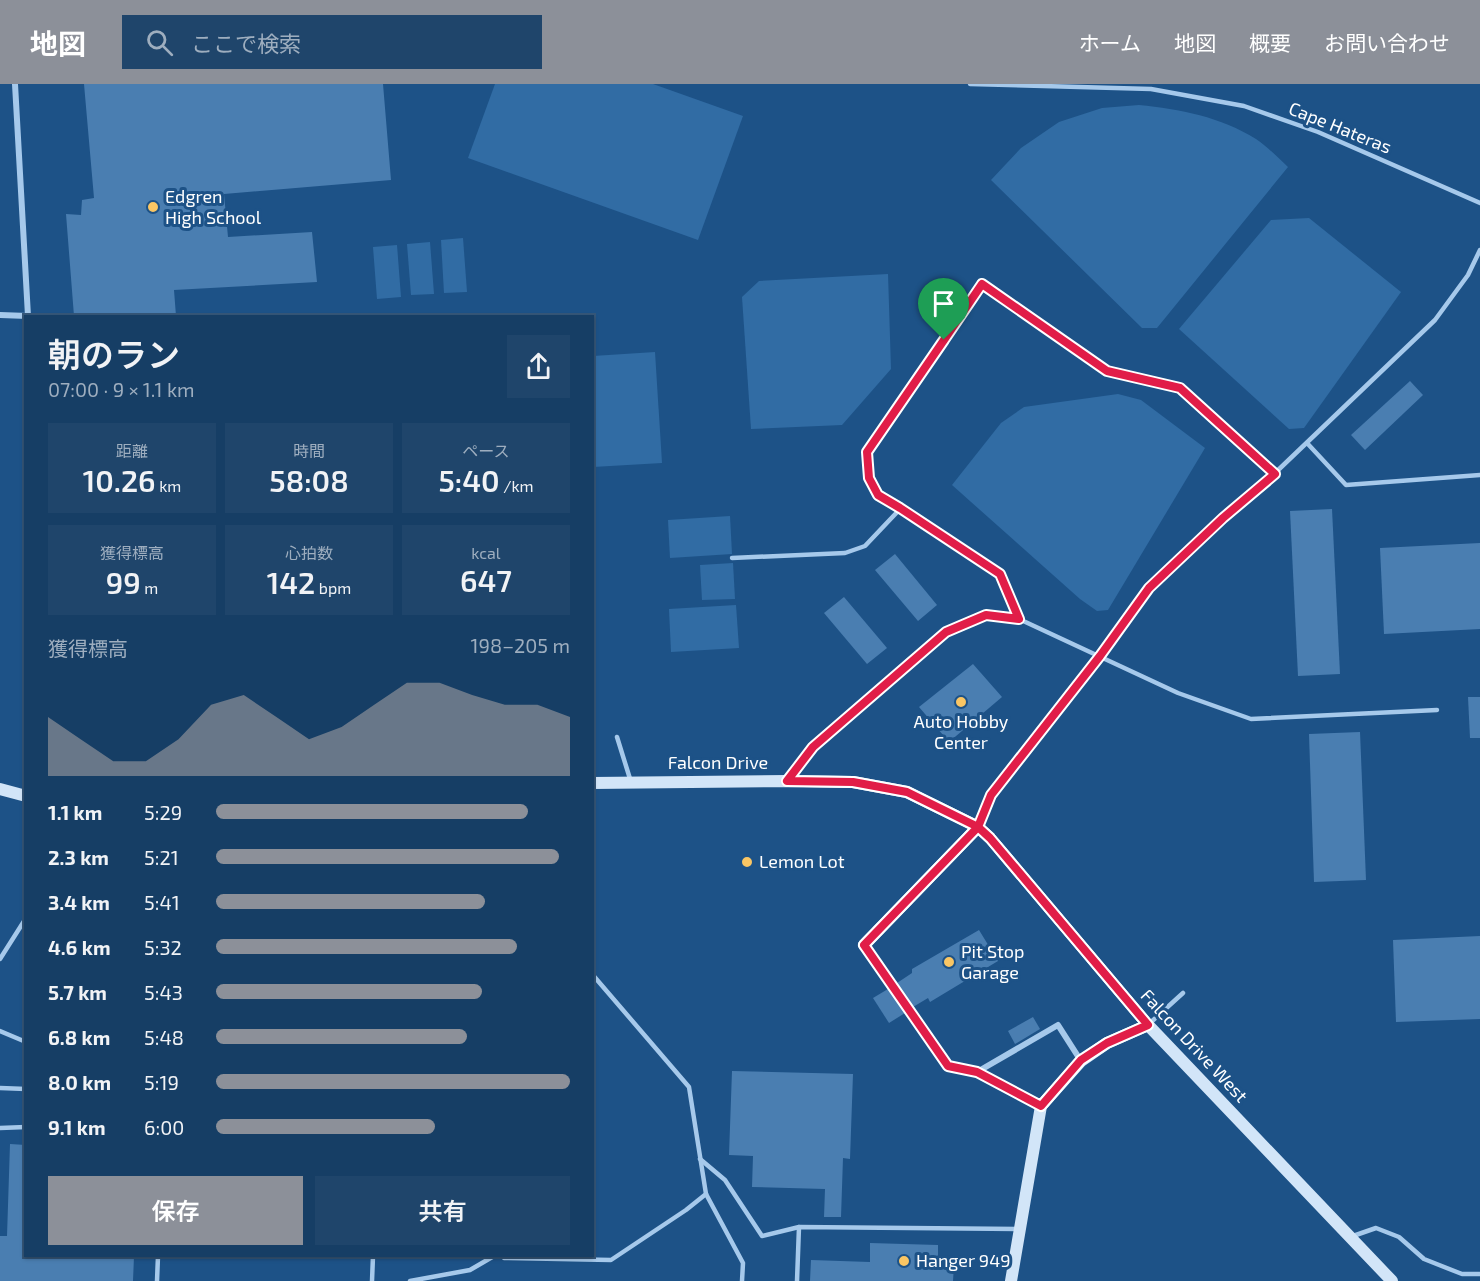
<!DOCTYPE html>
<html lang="ja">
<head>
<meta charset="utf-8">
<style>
	:root { --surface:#163e65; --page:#1f456b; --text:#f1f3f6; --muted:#9eaebf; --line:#355779; --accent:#8c9099 }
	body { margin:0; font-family:"Exo 2","Noto Sans JP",sans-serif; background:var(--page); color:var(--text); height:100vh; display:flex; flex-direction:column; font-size:22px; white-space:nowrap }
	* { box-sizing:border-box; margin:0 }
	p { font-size:20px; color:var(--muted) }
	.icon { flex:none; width:33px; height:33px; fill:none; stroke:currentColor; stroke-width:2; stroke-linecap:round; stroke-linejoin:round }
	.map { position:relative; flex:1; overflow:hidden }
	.side { position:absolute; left:24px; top:231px; width:570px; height:942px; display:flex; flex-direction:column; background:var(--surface); border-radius:0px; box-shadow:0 2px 4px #0004,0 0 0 2px var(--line) }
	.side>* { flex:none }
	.pin { position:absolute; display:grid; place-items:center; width:51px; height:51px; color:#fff; margin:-62px -26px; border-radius:50% 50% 50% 0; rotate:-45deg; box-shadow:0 0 6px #0007 }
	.pin .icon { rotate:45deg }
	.round { display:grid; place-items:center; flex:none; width:63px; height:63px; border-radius:0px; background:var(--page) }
	.head { display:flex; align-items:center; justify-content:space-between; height:102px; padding:0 24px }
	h1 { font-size:33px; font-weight:600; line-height:45px }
	.stats { display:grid; grid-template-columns:repeat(3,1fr); gap:9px; height:102px; padding:6px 24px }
	.stats div { display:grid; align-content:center; border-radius:0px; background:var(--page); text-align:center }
	.stats b { font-size:30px; font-weight:600 }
	.stats small { font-size:16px; font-weight:400 }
	.stats p { font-size:16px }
	.chart { height:168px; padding:12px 24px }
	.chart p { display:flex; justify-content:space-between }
	.chart svg { width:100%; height:108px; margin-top:6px; fill:var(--accent); opacity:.7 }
	.cta { display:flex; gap:12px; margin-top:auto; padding:12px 24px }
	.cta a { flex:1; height:69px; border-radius:0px; background:var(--accent); color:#fff; font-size:24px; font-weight:600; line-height:69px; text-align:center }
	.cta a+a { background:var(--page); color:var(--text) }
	ul { padding:0 24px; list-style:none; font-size:20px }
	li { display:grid; grid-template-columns:96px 72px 1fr; align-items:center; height:45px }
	li i { height:15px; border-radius:8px; background:var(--accent) }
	header { display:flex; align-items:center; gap:36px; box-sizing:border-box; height:84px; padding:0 30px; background:var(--accent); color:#fff }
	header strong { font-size:28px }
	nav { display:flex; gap:33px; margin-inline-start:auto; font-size:21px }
	.search { width:420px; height:54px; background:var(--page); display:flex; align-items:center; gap:15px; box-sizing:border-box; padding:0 21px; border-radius:0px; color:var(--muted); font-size:22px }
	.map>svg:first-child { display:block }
</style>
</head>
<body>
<header>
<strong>地図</strong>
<div class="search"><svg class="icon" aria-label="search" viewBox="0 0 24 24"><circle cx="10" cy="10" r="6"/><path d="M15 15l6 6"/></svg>ここで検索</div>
<nav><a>ホーム</a><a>地図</a><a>概要</a><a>お問い合わせ</a></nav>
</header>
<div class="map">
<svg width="1480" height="1197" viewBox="0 0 1480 1197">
	<rect width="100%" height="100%" fill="#1d5287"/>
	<!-- green -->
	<g fill="#316ca4">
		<polygon points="495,0 653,0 743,32 698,156 468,74"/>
		<path d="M1139,21C1180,25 1221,33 1256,55C1268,63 1278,74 1288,83L1157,244H1142L991,96L1021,64L1059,38L1102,24Z"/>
		<polygon points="1309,134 1401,208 1304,344 1289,345 1179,245 1271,136"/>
		<polygon points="463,154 467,208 444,209 441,156"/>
		<polygon points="430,158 434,210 411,211 407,160"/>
		<polygon points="397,161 401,213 377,215 373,163"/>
		<polygon points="888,190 891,285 842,341 751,345 742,213 759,197"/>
		<polygon points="655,268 662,379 593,383 593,272"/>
		<polygon points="1118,310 1141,316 1205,364 1108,526 1097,527 1080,515 952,401 1001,339 1024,323"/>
		<polygon points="730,432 732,470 670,474 668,436"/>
		<polygon points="733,479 735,515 702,516 700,481"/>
		<polygon points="736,521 739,564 671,568 669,525"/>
	</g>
	<!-- building -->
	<g fill="#4a7eb1">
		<polygon points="84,0 383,0 391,96 224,110 228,153 312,148 317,198 174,206 176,232 74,232 66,130 81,131 82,116 94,114"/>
		<polygon points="1410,297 1423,311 1365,366 1351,351"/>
		<polygon points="1332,425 1340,590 1298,592 1290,427"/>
		<polygon points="1480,459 1480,545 1384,550 1380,464"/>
		<polygon points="895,470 937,521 918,537 875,486"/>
		<polygon points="844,513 887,564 867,580 824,529"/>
		<polygon points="973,580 1002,613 949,658 919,623"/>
		<polygon points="1468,613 1480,613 1480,654 1470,654"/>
		<polygon points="1360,648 1366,796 1314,798 1309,650"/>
		<polygon points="979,846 998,877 930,918 928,914 913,923 897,899 912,889 912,885"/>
		<polygon points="1480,852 1480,935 1396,938 1393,856"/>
		<polygon points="888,905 905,929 889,939 873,914"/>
		<polygon points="1033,933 1040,945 1015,960 1008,947"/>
		<polygon points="732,987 853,990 850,1075 843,1074 841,1133 824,1133 825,1105 752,1103 753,1072 729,1071"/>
		<polygon points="10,1060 26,1061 26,1172 134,1172 133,1197 0,1197 0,1152 7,1152"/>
		<polygon points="870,1159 938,1161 938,1180 954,1181 953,1197 810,1197 811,1176 870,1178"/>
	</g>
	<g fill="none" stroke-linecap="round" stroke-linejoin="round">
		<!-- lane -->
		<g stroke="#a6c9eb" stroke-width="4.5">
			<polyline points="970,0 1151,5 1244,22 1318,48 1480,119"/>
			<polyline points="1307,359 1346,401 1480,391"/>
			<polyline points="732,474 845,469 865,462 901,424"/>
			<polyline points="1019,535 1000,490 901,424 877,411 869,394 867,368 982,200 1107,287 1180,304 1274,390"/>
			<polyline points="617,653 631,698"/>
			<polyline points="788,695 813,663 946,548 986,531 1019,535 1178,609 1251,635 1437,626"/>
			<polyline points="978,743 991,711 1100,572 1149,504 1223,433 1274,390 1435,236 1468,191 1480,166"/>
			<polyline points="0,875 26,834"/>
			<polyline points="592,890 689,1003 706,1110 743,1179 742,1197"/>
			<polyline points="1150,939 1183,909"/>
			<polyline points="0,947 26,958"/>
			<polyline points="0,1004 26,1005"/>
			<polyline points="0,1044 26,1043"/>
			<polyline points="700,1075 725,1096 762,1152 799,1143 1019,1145"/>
			<polyline points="1353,1152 1376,1144 1399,1153 1424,1175 1462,1190 1480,1190"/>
			<polyline points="502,1172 504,1174 611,1176 686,1126 706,1110"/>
			<polyline points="157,1197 158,1172"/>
			<polyline points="372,1197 373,1172"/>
			<polyline points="410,1197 470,1186 494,1172"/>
			<polyline points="797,1197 799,1143"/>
		</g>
		<!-- street -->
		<g stroke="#a6c9eb" stroke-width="6">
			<polyline points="15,0 28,232"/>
			<polyline points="0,231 28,232"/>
			<polyline points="864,861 948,982 977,988 1041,1022"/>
			<polyline points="977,988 1058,941 1081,977"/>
		</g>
		<!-- secondary -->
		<g stroke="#d2e5f8" stroke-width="12">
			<polyline points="592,699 787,697 853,698 907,708 978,743 990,754 1148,941 1392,1197"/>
			<polyline points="0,705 26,712"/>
			<polyline points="864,861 978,743"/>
			<polyline points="1011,1197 1041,1022 1081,977 1107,959 1148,941"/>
		</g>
	</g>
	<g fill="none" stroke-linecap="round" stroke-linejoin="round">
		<!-- route casing -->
		<g stroke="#fff" stroke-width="12">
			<polyline id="route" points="944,256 867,368 869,394 878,411 900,424 1000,490 1019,535 986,531 946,548 813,663 787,697 853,698 907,708 978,743 990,754 1148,941 1107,959 1081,976 1041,1022 977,988 948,982 864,861 978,743 991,711 1100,572 1149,504 1223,434 1275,390 1180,304 1107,287 982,200 944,256"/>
		</g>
		<!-- route -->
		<use href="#route" stroke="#e11d48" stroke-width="8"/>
	</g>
	<!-- markers -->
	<g fill="#fac664" stroke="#1d5287" stroke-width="2">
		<circle cx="153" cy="123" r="6"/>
		<circle cx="961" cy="618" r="6"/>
		<circle cx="747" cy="778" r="6"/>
		<circle cx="949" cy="878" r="6"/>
		<circle cx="904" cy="1177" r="6"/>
	</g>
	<g text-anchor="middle" stroke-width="6" stroke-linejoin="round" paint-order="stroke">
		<!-- street labels -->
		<g font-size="18" fill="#fff" stroke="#1d5287">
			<text transform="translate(1340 44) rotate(22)" y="6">Cape Hateras</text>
			<text x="718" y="685">Falcon Drive</text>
			<text transform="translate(1194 962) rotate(47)" y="6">Falcon Drive West</text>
		</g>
		<!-- poi labels -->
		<g font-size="18" fill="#fff" stroke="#1d5287" text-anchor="start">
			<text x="165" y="119">Edgren<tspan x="165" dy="21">High School</tspan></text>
			<text x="961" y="644" text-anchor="middle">Auto Hobby<tspan x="961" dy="21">Center</tspan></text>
			<text x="759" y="784">Lemon Lot</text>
			<text x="961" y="874">Pit Stop<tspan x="961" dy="21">Garage</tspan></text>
			<text x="916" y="1183">Hanger 949</text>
		</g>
	</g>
</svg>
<div class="pin" style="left:944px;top:256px;background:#1e9e55"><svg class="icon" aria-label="arrive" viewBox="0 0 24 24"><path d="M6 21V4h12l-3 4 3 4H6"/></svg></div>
<section class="side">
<div class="head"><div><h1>朝のラン</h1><p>07:00 · 9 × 1.1 km</p></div><a class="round"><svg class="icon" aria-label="share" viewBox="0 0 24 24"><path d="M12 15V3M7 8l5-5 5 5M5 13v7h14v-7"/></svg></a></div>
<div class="stats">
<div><p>距離</p><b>10.26<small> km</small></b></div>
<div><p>時間</p><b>58:08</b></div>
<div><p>ペース</p><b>5:40<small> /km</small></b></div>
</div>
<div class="stats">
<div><p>獲得標高</p><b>99<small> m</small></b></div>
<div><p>心拍数</p><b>142<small> bpm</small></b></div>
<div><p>kcal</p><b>647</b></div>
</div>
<div class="chart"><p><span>獲得標高</span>198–205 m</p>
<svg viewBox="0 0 160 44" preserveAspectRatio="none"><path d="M0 44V20L10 29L20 38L30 38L40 29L50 15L60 11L70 20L80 29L90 24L100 15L110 6L120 6L130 11L140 15L150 15L160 20V44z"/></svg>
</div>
<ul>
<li><b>1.1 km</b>5:29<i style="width:88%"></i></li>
<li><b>2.3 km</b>5:21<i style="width:97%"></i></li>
<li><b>3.4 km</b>5:41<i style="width:76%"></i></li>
<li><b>4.6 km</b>5:32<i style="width:85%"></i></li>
<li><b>5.7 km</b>5:43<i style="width:75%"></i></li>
<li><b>6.8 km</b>5:48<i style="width:71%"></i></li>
<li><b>8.0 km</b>5:19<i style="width:100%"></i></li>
<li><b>9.1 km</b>6:00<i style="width:62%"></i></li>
</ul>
<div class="cta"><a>保存</a><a>共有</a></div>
</section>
</div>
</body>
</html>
